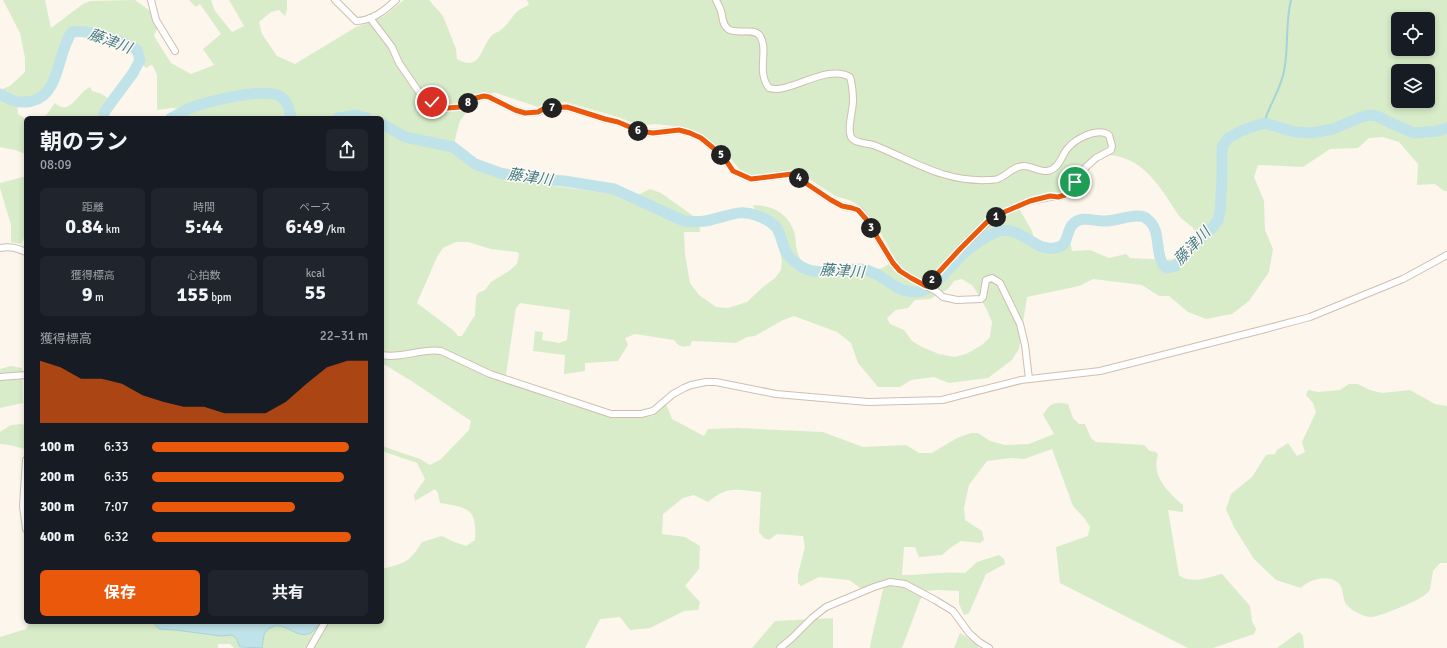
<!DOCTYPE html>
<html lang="ja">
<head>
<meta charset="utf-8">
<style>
	:root { --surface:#171b24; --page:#20242c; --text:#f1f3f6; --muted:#9ea1a6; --accent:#ea580c }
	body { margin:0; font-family:Signika,"Noto Sans JP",sans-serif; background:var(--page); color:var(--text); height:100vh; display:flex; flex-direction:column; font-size:15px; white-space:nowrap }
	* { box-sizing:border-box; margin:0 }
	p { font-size:13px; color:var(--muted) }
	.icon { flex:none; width:22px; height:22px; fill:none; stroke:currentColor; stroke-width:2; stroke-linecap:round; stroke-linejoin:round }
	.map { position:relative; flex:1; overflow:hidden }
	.drawer { position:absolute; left:24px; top:116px; width:360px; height:508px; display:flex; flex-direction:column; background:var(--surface); border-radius:6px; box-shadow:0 2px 6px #0003 }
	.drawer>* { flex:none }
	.controls { position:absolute; left:1391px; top:12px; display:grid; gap:8px }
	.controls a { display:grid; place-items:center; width:44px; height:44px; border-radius:6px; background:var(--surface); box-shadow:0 2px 6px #0003; font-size:20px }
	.pin { position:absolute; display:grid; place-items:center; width:34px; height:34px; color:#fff; margin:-17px; border:2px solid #fff; border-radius:50%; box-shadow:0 1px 4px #0007 }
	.km { position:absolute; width:20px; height:20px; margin:-10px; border-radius:50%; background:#222; color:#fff; font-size:11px; line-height:20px; text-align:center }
	.round { display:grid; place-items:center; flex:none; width:42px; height:42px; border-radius:6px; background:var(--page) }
	.headline { display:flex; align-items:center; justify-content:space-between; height:68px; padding:0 16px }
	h1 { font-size:22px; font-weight:700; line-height:30px }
	.metrics { display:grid; grid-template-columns:repeat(3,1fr); gap:6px; height:68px; padding:4px 16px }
	.metrics div { display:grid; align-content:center; border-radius:6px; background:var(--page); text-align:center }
	.metrics b { font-size:20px; font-weight:700 }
	.metrics small { font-size:11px; font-weight:400 }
	.metrics p { font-size:11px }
	.chart { height:112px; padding:8px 16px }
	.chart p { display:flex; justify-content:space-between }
	.chart svg { width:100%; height:72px; margin-top:4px; fill:var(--accent); opacity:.7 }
	.cta { display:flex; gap:8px; margin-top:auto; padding:8px 16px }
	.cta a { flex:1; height:46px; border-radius:6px; background:var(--accent); color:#fff; font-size:16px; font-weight:700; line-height:46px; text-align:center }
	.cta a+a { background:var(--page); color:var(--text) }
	ul { padding:0 16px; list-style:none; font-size:13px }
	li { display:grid; grid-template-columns:64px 48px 1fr; align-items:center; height:30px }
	li i { height:10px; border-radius:5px; background:var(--accent) }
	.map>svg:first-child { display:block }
</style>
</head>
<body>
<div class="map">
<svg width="1447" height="648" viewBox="0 0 1447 648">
	<rect width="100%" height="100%" fill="#fdf6ec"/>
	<!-- green -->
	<g fill="#d8ecc9" fill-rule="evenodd">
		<path d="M3,0H45L51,28L83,4L90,1L135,0L150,11L157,29L154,36L171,63L191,74L214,65L203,49L221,34L200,4L196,7L189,0H211L215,11L232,32L244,26L229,0H287V10L285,16L279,10L271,12L259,22L262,34L277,56L295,64L356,27L368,23L384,16L404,0H429L443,16L456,49L457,59C481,72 480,49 491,36C494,33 499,32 502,29C514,18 512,12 529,5L527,0H1447V191H1444L1435,184L1417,185L1418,164L1399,142L1383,137L1369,138L1358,148L1330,149L1303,167L1258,165L1254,177L1264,201L1265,230L1273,249L1269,272L1249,301L1232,314L1206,319L1188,312L1169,296H1159L1142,285L1093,279L1079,286L1027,297L1019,349L1012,360L988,378L949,383L934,377L911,380L900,387H878L858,363L851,343L837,332L794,316L783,320L755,336L747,337L736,343L692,341L690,346C682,347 679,347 674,340L635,334L625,338L628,345L618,361L585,363V371L564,374L565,355L533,351L535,331L543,332L542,340L559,343L567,340L570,310L520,303L516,308L505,381L560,402L617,418L653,416L666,404L672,419L704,436L708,429L737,428L823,432L863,447L906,445L919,453H932L957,438L971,433H978L990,441L1005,445L1029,444L1054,434L1043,415C1051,402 1054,402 1068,404L1073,418L1079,424H1085L1091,438L1096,442L1144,445L1150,451L1156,452L1158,455C1151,476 1168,492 1183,505V512L1168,510L1179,575C1190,585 1209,577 1222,574L1250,606L1252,621L1256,629L1254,634L1213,648H1188L1060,583L1056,547L1088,536L1090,527L1085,519L1073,506L1052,449L1024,459L1011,458L987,461L969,485L964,508L965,520L982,531L984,540L980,543L961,541L950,548L942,555L919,557L915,547H904L902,575C923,575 944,571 965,573L977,562L999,555L1004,559L1005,564L986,574L969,613L964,615L959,604V591L937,590L926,591L920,600L902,648H870L871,641L885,581L863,590L849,580L819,577L801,586L798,583V574L805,547L803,536L777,534L769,540L764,538L759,532L761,492C736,490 729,485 708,502L694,495L683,498L663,514L662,534L685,537L700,546L699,569L685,586L700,602L698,610L684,611L650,628L630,630L620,617L600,619L585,648H261L264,636L266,631L272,627L279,626L286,627L292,630L312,632L320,622H382V569C405,563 409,563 422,542L442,536L452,541L466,546L475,540C477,508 469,508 440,503L438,493L435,489L415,501L414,495L425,479L417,463L382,451V446L420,459L430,465L441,459L469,430L471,421L413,382L382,363V118H188L181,109L172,108L157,110V75L153,66L151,65L146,68L141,63C142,58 143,53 138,48C133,43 93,30 84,29C78,28 72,31 67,35C61,53 55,86 38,97C33,100 24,100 17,101L18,114L26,119V154L15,150L0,147V90L10,86L25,72V58L20,33ZM1398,19H1428V49H1398ZM1398,71H1428V101H1398ZM486,93H496L538,107L566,102L621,118L641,126L654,124L684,127L702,134L725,152L741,171L750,175L796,170L835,196L849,200L861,207L882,235L896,260L882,268L856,272L828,275L808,272C804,266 798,257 797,250C795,245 796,240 795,235C790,214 773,205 753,205L759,222L774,230L782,260L781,270L775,278L763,287L747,302L728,308L716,307L699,295L690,283L685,254L684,232H700L699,220L661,193L650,189L640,194L619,195L504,179L474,167L453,151L456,135L460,121L465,114L476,108ZM1105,151L1109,155C1144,157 1162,190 1179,216C1183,221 1192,225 1195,231C1197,235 1197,241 1197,246L1186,257L1167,260L1130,258L1126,254L1109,258L1090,250L1072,251L1070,240L1047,245L1034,239L1032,231L1017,205L1045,194L1060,195L1065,193ZM456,242H468L491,249L517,252L519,254L517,264L509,271L491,282L485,290L478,293L476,297L475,315L462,336H458L454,331L417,303L437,257L443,248ZM962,279L973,286L987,310L992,322L990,337L982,345L966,354L955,357L939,354L922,347L912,341L904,330L890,324L887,318L896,310L908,308L915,300L930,299L948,289L954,281Z"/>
		<path d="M90,87L92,91C103,94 106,95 113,105L107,118H42L47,114L55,103C70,117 77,93 90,87Z"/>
		<polygon points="23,177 26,178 26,234 21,244 11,242 11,225 0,188 0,183"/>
		<polygon points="11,366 22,368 23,403 0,408 0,369"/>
		<path d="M1349,384H1358L1370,390L1382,393L1410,390L1435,404L1447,406V563H1440L1433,571L1430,590C1427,593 1424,596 1420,598C1415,602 1376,618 1371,617C1364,617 1352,611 1347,605C1342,600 1344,590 1340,585C1331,573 1309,579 1301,588L1276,580L1254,559L1234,527L1226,509L1231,494L1252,477L1266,455L1275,454L1277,450L1288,443L1297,456L1305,452L1302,442L1316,412L1313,403L1306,395L1308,390L1318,392L1340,390Z"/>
		<polygon points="22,424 26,426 25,449 9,445 0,444 0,432 11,425"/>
		<polygon points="833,618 833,648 752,648 775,621"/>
		<polygon points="30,622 153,622 160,629 175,630 221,636 232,635 236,638 240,647 243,648 234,648 230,644 218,644 218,648 0,648 0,637 26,629"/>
		<polygon points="1299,632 1303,636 1304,648 1277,648"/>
		<polygon points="960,633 978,645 978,648 954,648"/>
	</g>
	<!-- water -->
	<path fill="#bfe3e8" stroke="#a5d3da" d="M153,622H320C318,625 315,630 312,632C297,642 286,619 270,628C267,630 265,632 264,635C263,639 263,644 262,648L240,647L236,638L232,635L221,636L175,630L159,629Z"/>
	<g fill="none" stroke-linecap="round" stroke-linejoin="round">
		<!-- stream -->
		<path stroke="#a5d3da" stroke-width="2" d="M1264,123C1269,105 1281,89 1284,71C1289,48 1285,23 1291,0"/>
		<!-- river -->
		<g stroke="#bfe3e8" stroke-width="11">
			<path d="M0,94C12,101 18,104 32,101C61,94 57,51 72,32C88,29 123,41 137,50L140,60L133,73L105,111L103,118"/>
			<path d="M171,118C178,115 184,111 190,108C207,102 266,86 281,97C288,102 289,109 291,118"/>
			<polyline points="338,118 356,115 367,118"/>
			<path d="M382,124L405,137L453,147L475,164L500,173L526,178L564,181L614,189L684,221C694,222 705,222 714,219C731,215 741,209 758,216C764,218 771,222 776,227C782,235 782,247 788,255C790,258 794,261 796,263C815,279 839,268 861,269C882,271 894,293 916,292C933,292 952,264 964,253C974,245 983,238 994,233C1019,220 1035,256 1059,247C1069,244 1066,229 1074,223C1082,216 1094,221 1103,221C1116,222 1127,215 1139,216C1142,216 1145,217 1147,219C1163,230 1153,255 1166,268L1176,266L1189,249L1213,227L1218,220L1220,212L1222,179V147L1228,138L1243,130L1264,123L1295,132L1312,133L1333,129L1359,118L1369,115L1377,116L1393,124L1414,133L1438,131L1447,128"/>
		</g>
		<!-- minor casing -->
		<g stroke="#d1beb0" stroke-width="8">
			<g id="minor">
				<polyline points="151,0 156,20 175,51"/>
				<path d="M335,0L356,21C372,21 385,10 396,0"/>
				<path d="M716,0C718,4 720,8 721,11C723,18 722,24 728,29C736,35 754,27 760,36C769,50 756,72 769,88C789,95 826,63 850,77C852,84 853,93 853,101C853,110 847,129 851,137C855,144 869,143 876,146C915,162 944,182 988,180C992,180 997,180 1000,178C1008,174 1014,166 1024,166C1031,166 1040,172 1047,171C1059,169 1061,157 1067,149C1075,139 1097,127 1109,135L1112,146L1111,150L1096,158L1086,167L1065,195L1058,197H1050L1030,201L1002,213L987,223L961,248L926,286"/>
				<polyline points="370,18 392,47 399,63 419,92 440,106 447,108 461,107 476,98 484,96 489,97 515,110 525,113 538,112 545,109 567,107 605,119 618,122 639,131 653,133 679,130 690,133 701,138 723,156 733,171 751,179 792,174 831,200 842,206 852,208 859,210 866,219 893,263 900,271 911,278 936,291 943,297 957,300 981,299 983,297 986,280 992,278 1000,283 1020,324 1025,345 1029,379"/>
				<path d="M0,248C10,246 17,248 26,252"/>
				<path d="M382,355C402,359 421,348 441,351L490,374L611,414H641L653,411L673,394L684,388L691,385L706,382H716L776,394L868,402L942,400L1021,380L1100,371L1269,328L1310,317L1403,279L1447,255"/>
				<polyline points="0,377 26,375"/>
				<polyline points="26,529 23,506 26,460"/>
				<polyline points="310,648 325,622"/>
				<polyline points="780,648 792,638 812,618 826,607 874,587 890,582 905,584 935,600 953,611 969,633 979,642 989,648"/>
			</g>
		</g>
		<!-- minor -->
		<use href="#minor" stroke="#fff" stroke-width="6"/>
	</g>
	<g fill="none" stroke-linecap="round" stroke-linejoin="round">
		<!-- route casing -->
		<g stroke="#fff" stroke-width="8">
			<polyline id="route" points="432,102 447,108 461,107 476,98 484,96 489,97 515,110 525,113 538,112 545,108 567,107 605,119 618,122 639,131 653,133 679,130 690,133 701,138 723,156 733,171 751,179 792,174 831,200 842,206 852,208 858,210 866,219 893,263 900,271 911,278 926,286 961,248 987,222 1002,213 1030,201 1050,196 1058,197 1065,195 1075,182"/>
		</g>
		<!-- route -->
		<use href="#route" stroke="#ea580c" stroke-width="5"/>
	</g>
	<g text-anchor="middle" stroke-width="3" stroke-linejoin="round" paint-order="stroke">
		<!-- water labels -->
		<g font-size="15" font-style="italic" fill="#437c86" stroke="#fffaf3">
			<text transform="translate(110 41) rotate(20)" y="5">藤津川</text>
			<text transform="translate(530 177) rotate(8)" y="5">藤津川</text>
			<text transform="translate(1192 246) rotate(-46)" y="5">藤津川</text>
			<text transform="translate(842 271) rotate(3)" y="5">藤津川</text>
		</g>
	</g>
</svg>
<div class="controls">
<a><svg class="icon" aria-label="locate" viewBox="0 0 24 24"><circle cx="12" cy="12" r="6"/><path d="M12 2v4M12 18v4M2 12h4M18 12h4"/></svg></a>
<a><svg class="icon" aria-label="layers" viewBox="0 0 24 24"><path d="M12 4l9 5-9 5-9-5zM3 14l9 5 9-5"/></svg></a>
</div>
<div class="pin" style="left:1075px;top:182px;background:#1e9e55"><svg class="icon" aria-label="arrive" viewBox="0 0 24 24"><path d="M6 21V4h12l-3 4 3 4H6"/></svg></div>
<div class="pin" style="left:432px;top:102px;background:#d93025"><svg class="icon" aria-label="check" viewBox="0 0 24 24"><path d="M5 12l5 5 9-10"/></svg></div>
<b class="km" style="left:996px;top:217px">1</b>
<b class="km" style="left:932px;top:280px">2</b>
<b class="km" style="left:871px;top:228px">3</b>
<b class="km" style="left:799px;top:178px">4</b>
<b class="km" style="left:721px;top:155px">5</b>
<b class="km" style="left:638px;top:131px">6</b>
<b class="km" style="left:552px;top:108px">7</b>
<b class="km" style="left:468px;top:103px">8</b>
<section class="drawer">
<div class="headline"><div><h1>朝のラン</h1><p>08:09</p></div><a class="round"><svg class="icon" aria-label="share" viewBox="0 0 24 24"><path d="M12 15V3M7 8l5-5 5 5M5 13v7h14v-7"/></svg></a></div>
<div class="metrics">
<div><p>距離</p><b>0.84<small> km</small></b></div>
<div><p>時間</p><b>5:44</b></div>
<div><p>ペース</p><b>6:49<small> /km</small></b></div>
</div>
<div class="metrics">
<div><p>獲得標高</p><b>9<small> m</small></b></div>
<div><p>心拍数</p><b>155<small> bpm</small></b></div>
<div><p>kcal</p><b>55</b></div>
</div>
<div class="chart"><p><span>獲得標高</span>22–31 m</p>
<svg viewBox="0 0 160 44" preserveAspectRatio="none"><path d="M0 44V6L10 10L20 17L30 17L40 20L50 27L60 31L70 34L80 34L90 38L100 38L110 38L120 31L130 20L140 10L150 6L160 6V44z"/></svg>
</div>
<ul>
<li><b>100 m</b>6:33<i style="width:91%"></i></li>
<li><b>200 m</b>6:35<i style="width:89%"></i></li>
<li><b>300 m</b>7:07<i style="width:66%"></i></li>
<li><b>400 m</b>6:32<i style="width:92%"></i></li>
</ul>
<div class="cta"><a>保存</a><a>共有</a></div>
</section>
</div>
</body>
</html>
